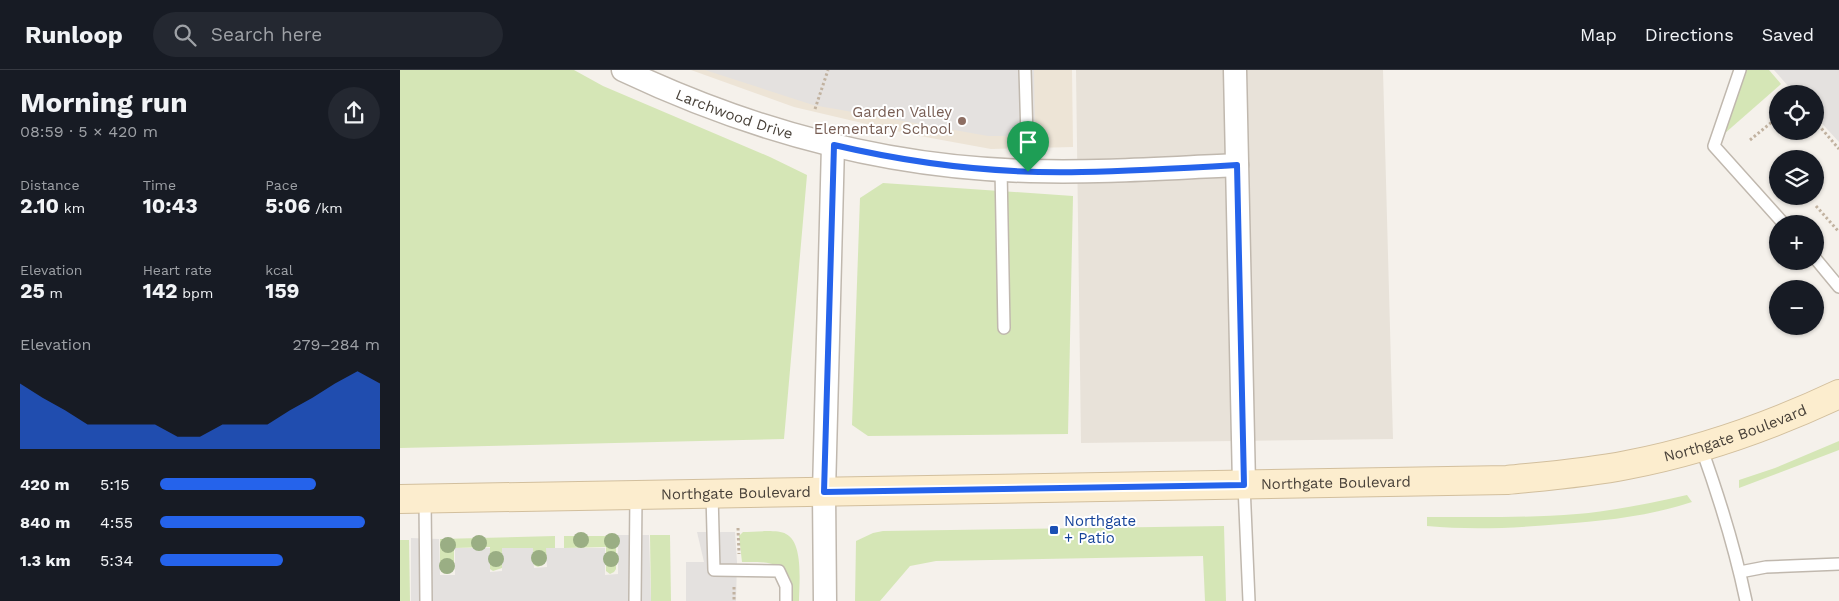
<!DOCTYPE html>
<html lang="en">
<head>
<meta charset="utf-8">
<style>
	:root { --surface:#171b24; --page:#242831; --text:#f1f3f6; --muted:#9ea1a6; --line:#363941; --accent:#2563eb }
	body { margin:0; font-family:"Work Sans",sans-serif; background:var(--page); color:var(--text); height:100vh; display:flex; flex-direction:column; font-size:19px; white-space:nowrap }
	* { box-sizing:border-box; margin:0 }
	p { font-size:16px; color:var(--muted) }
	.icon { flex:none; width:28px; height:28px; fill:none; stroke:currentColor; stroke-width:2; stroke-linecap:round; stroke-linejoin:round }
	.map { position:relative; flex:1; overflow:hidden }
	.panel { display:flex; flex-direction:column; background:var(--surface); width:400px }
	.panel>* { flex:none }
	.controls { position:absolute; left:1369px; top:15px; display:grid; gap:10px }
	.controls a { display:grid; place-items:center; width:55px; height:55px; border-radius:50%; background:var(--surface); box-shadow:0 1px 4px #0004; font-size:25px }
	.pin { position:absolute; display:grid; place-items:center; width:42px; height:42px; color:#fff; margin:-51px -21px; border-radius:50% 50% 50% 0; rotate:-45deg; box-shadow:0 0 5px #0007 }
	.pin .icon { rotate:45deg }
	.round { display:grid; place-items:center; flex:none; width:52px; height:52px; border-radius:26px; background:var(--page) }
	.head { display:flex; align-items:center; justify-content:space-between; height:85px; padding:0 20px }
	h1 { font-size:28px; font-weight:700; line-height:38px }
	.figures { display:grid; grid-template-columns:repeat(3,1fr); gap:8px; height:85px; padding:5px 20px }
	.figures div { display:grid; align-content:center }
	.figures b { font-size:21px; font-weight:700 }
	.figures small { font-size:14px; font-weight:400 }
	.figures p { font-size:14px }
	.chart { height:140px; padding:10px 20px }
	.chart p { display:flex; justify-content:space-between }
	.chart svg { width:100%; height:90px; margin-top:5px; fill:var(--accent); opacity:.7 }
	ul { padding:0 20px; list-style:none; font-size:16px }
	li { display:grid; grid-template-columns:80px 60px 1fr; align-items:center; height:38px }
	li i { height:12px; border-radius:6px; background:var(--accent) }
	header { display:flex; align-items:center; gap:30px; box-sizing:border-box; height:70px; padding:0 25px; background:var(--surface); border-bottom:1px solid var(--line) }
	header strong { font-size:24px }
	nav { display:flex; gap:28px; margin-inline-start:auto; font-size:18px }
	.search { width:350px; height:45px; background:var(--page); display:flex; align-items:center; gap:12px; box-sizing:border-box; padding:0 18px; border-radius:28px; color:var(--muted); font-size:19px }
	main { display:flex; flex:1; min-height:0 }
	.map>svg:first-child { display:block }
</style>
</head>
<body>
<header>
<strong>Runloop</strong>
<div class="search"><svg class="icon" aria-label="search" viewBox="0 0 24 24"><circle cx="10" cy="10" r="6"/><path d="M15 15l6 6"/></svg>Search here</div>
<nav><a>Map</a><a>Directions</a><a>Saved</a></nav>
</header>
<main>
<section class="panel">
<div class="head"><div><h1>Morning run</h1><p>08:59 · 5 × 420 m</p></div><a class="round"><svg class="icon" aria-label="share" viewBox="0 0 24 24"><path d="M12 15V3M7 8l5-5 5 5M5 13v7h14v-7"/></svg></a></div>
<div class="figures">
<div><p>Distance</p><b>2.10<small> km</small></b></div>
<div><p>Time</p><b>10:43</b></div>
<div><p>Pace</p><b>5:06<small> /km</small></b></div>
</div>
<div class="figures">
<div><p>Elevation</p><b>25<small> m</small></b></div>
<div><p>Heart rate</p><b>142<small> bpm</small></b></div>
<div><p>kcal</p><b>159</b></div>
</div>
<div class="chart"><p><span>Elevation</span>279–284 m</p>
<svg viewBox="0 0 160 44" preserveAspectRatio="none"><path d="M0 44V12L10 19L20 25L30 32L40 32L50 32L60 32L70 38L80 38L90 32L100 32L110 32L120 25L130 19L140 12L150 6L160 12V44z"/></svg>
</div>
<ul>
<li><b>420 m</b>5:15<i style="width:71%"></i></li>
<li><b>840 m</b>4:55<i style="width:93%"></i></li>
<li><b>1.3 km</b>5:34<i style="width:56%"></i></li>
</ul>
</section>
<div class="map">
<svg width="1439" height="531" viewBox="0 0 1439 531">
	<rect width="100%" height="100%" fill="#f5f1eb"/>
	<!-- residential -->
	<polygon fill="#e8e2d9" points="676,0 983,0 993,369 681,373"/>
	<!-- education -->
	<polygon fill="#ede4d6" points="291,0 672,0 673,77 591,79 509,64 394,37"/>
	<!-- green -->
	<g fill="#d5e6b6">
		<polygon points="0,0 174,0 203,16 370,87 407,105 384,369 0,378"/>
		<polygon points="1346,0 1369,0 1381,14 1324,64"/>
		<polygon points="483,113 673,126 668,364 468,366 452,355 460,128"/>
		<polygon points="1439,371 1439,380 1339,418 1339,410 1375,398"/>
		<path d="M1287,425L1292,432C1250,446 1204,451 1161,454C1116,458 1071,460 1027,456V447C1077,447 1127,448 1177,444C1214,441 1250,433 1287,425Z"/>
		<polygon points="824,456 826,531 805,531 803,486 536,491 510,496 480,531 455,531 456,471 473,463 483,461"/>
		<path d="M343,462C354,462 377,459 386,464C404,473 399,514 399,531H392C392,525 393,517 391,511C384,490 359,492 342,492L339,466Z"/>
		<polygon points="250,465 270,465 271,531 251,531"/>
		<path d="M155,466V478H147C147,487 148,494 138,497L132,494L131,478H102V498L93,501L90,499V477L54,478V498L48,504L43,503L40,499V469Z"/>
		<polygon points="164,466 216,466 216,499 214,502 210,504 206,501 206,477 164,478"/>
		<polygon points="0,470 9,470 10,531 0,531"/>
	</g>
	<!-- parking -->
	<g fill="#e4e1df">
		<polygon points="305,0 634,0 635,66 588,66 413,35"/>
		<polygon points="1374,0 1439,0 1439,72 1415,46 1415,24 1395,24"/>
		<polygon points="297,462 335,462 337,492 336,531 286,531 286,492 304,492"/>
		<polygon points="218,465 249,465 251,531 11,531 11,468 39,469 40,505 55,505 55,478 90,478 90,502 102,501 102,478 133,478 134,498 147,497 146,478 205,478 205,505 218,504"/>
	</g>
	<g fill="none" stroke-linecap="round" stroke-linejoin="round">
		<!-- lane casing -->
		<g stroke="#c0b8ae" stroke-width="14">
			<g id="lane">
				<polyline points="625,0 628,101"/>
				<polyline points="1340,0 1314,76 1384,154"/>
				<polyline points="601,99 604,258"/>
				<polyline points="1415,188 1439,217"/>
				<path d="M1301,377C1319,427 1335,478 1346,531"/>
				<polyline points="844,415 849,531"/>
				<polyline points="312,424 314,500 379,501 386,516 386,531"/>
				<polyline points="25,428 26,531"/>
				<polyline points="1340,502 1366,497 1439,494"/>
				<polyline points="235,531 236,425"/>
			</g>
		</g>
		<!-- street casing -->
		<g stroke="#c0b8ae" stroke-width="25">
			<g id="street">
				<path id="s1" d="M223,0C352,61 487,98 630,101C699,103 768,98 837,95"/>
				<polyline points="835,0 844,415"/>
				<polyline points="425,531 424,422 433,75"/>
			</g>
		</g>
		<!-- secondary casing -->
		<g stroke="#d2bf9d" stroke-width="30">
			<g id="secondary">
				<path id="s2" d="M0,429L1107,410C1147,406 1187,403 1227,395C1301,381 1371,356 1439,324"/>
			</g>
		</g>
		<!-- path -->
		<g stroke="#c1b2a0" stroke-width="3" stroke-dasharray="2.5 2.5" stroke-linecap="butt">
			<polyline points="415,39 428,0"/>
			<polyline points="1415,51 1439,79"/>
			<polyline points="1350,70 1378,47"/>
			<polyline points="1416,136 1439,162"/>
			<polyline points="338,458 339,484"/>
			<polyline points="334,517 334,531"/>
		</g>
		<!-- lane -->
		<use href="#lane" stroke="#fff" stroke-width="11"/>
		<!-- street -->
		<use href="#street" stroke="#fff" stroke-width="22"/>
		<!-- secondary -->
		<use href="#secondary" stroke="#fcedce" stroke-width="28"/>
	</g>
	<!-- trees -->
	<g fill="#9aae84">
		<circle cx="181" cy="470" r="8"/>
		<circle cx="212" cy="471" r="8"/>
		<circle cx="79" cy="473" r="8"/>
		<circle cx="48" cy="475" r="8"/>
		<circle cx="139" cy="488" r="8"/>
		<circle cx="96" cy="489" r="8"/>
		<circle cx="211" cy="489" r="8"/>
		<circle cx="47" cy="496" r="8"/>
	</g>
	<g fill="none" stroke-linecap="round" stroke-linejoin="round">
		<!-- route casing -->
		<g stroke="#fff" stroke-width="10">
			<path id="route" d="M434,75C515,94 599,104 682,102C734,101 786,98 837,95L844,415L424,422Z"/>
		</g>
		<!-- route -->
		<use href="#route" stroke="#2563eb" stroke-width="6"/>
	</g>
	<!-- markers -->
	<circle fill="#8d6e63" stroke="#fff" stroke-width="2" cx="562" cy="51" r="5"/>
	<rect fill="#1a4fb4" stroke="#fff" stroke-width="2" x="649" y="455" width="10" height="10" rx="2.5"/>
	<g text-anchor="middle" stroke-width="4" stroke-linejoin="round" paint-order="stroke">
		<!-- education labels -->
		<g font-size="15" fill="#785e54" stroke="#fff" text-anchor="end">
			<text x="552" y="47">Garden Valley<tspan x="552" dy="17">Elementary School</tspan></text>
		</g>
		<!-- street labels -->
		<g font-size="15" fill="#484139" stroke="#fff">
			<text dy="5" stroke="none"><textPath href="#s1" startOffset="120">Larchwood Drive</textPath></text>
			<text dy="5" stroke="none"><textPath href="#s2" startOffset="1341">Northgate Boulevard</textPath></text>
			<text dy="5" stroke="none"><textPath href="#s2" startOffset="936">Northgate Boulevard</textPath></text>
			<text dy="5" stroke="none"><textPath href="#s2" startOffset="336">Northgate Boulevard</textPath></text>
		</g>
		<!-- transit labels -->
		<g font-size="15" fill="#164399" stroke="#fff" text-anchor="start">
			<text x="664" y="456">Northgate<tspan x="664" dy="17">+ Patio</tspan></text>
		</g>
	</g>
</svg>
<div class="controls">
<a><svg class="icon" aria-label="locate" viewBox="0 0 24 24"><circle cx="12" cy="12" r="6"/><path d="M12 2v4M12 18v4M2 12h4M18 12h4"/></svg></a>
<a><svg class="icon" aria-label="layers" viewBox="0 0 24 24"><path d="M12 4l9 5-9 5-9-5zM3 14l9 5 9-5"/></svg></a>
<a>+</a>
<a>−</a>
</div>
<div class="pin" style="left:628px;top:102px;background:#1e9e55"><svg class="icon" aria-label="arrive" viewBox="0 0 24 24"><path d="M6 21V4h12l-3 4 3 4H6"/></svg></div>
</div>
</main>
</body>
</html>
